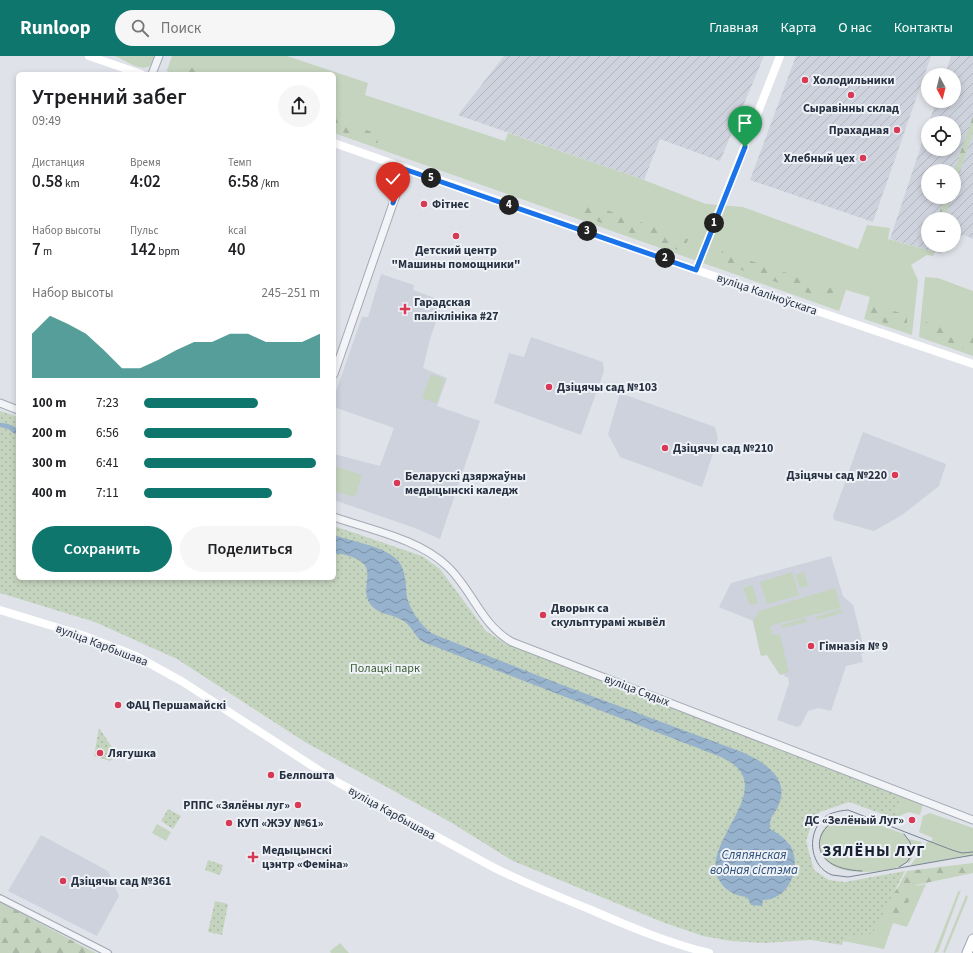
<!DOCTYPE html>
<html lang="ru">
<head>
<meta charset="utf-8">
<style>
	:root { --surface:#fff; --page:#f6f6f6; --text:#202124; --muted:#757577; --accent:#0f766e }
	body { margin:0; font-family:"Source Sans 3",sans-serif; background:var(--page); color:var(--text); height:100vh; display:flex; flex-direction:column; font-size:15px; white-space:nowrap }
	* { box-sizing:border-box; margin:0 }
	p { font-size:13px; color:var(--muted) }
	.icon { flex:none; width:22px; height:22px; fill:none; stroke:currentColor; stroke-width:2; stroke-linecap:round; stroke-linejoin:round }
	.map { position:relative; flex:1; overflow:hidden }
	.side { position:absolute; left:16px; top:16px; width:320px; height:508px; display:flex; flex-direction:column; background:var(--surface); border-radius:6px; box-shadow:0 2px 6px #0003 }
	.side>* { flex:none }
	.needle { width:26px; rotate:173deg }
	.controls { position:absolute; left:921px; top:12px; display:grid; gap:8px }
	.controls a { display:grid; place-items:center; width:40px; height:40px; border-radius:50%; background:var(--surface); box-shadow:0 2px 6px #0003; font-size:20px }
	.pin { position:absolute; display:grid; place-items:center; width:34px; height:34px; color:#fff; margin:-41px -17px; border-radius:50% 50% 50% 0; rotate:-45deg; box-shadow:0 0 4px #0007 }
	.pin .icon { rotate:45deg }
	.km { position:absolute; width:20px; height:20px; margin:-10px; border-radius:50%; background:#222; color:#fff; font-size:11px; line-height:20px; text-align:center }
	.round { display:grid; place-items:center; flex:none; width:42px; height:42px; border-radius:21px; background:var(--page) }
	.headline { display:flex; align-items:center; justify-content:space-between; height:68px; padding:0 16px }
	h1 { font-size:22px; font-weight:600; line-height:30px }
	.figures { display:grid; grid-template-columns:repeat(3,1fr); gap:6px; height:68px; padding:4px 16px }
	.figures div { display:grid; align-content:center }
	.figures b { font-size:17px; font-weight:600 }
	.figures small { font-size:11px; font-weight:400 }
	.figures p { font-size:11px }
	.chart { height:112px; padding:8px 16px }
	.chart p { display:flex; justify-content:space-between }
	.chart svg { width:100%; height:72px; margin-top:4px; fill:var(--accent); opacity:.7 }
	.primary-button { display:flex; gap:8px; margin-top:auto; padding:8px 16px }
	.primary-button a { flex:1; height:46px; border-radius:24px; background:var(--accent); color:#fff; font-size:16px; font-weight:600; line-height:46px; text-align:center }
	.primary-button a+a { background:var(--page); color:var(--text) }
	ul { padding:0 16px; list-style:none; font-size:13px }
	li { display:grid; grid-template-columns:64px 48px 1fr; align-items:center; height:30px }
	li i { height:10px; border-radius:5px; background:var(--accent) }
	header { display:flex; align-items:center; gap:24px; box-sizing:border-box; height:56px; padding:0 20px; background:var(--accent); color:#fff }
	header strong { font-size:19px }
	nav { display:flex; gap:22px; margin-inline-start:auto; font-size:14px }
	.search { width:280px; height:36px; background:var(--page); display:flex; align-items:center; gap:10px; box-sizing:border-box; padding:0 14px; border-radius:22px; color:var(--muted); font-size:15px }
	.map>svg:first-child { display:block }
</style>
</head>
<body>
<header>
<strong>Runloop</strong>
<div class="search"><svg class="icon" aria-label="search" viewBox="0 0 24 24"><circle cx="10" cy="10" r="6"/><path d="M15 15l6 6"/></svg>Поиск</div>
<nav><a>Главная</a><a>Карта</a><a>О нас</a><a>Контакты</a></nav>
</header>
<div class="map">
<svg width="973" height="897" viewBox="0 0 973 897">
	<defs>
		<pattern id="industrial-furrows" width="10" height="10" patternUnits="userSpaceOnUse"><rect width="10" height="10" fill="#cdd2dc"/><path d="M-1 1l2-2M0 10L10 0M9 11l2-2" fill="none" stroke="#b0b5be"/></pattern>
		<pattern id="forest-firs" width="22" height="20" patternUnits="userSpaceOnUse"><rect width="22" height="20" fill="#c5d4bf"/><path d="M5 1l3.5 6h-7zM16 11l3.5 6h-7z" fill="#a9b6a5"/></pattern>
		<pattern id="park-dots" width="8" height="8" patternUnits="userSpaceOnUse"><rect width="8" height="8" fill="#c5d4bf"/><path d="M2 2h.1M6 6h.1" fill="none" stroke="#a9b6a5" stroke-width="1.8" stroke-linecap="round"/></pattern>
		<pattern id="water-waves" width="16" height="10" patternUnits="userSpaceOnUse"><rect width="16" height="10" fill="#97b2cc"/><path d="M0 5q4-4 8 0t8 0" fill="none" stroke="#7b91a7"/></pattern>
	</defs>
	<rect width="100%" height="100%" fill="#dfe3e9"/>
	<!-- built -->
	<g fill="#cdd2dc">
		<polygon points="381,218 414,229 413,234 443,245 430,283 423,312 447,322 437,350 480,365 440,483 415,472 334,444 334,398 380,410 394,372 334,351 334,341 362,261 368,261"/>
		<polygon points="531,281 603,306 604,315 581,379 494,347 509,297 524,301"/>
		<polygon points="620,337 715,371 718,382 702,431 620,401 608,378"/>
		<polygon points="863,376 946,408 939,430 902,459 874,475 834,464 833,460"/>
		<polygon points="831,500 843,540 853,549 865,596 861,598 863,606 846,610 831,655 818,652 808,655 801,669 797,671 777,664 789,627 788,621 785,621 784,618 780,619 767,599 761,600 753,565 719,551 731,527"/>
		<polygon points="41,779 108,815 119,840 97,880 8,835"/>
	</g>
	<!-- industrial -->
	<g fill="url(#industrial-furrows)" fill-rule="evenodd">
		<polygon points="504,0 764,0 720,105 660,83 644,124 458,59"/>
		<polygon points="796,0 931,0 873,166 750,124"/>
		<path d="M951,0H973V183L964,179L954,185V163H928V189H950L948,196L942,194L941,198L890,183L928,69V93H954V67H929L936,45H954V19H945ZM928,115H954V141H928Z"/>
	</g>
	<!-- grass -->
	<g fill="#c5d4bf">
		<path d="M115,0H155L150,10C138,16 126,4 115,0Z"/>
		<polygon points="172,0 287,0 368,27 365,39 505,85 508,77 644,124 706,148 743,151 858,193 867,169 890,172 888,183 935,196 933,200 927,199 911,209 918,224 912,279 864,263 870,241 846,234 839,255 334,77 334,18 168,18 167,14"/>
		<polygon points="925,221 938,222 973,235 973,300 919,281"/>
		<polygon points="431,318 445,323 437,347 422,342"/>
		<polygon points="334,410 362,419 355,441 334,435"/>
		<polygon points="792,516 799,539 767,548 760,526"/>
		<polygon points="804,516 808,530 800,532 795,519"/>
		<polygon points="752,529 758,547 750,549 743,532"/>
		<polygon points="835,532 841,552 773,569 770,571 773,579 780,579 789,616 780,619 767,599 761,600 753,565 759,555"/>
		<polygon points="841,553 842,557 817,564 816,561"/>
		<polygon points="806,562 807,566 782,572 781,569"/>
		<polygon points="902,741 923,748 920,759 909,756 894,762"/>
		<polygon points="930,757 973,772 973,799 910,810 928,785 931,785 933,782 919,776 923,760"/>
		<path d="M845,762H860L904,778L908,783L922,786L909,807L907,806C893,818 848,819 833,810C819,802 814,782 826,770C831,765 839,764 845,762Z"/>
		<polygon points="157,768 171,776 166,785 152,777"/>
		<polygon points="926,828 907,871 893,867 884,893 843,885 844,879 896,833"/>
		<polygon points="961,834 938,896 934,897 958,836"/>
		<polygon points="966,839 968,841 945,897 943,896"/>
		<polygon points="340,887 349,897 331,897 330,895"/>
	</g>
	<!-- forest -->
	<g fill="url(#forest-firs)">
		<polygon points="187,10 210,18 184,18"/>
		<polygon points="973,60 973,76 954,134 954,115"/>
		<polygon points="334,62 377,78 378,89 334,73"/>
		<polygon points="945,141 952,141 944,163 937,163"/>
		<polygon points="584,146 688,183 684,196 579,159"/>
		<polygon points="722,195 840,235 836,247 719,206"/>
		<polygon points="870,248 907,259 907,275 870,262"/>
		<polygon points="923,265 973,282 973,296 922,279"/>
		<polygon points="973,807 973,817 916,829 902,860 883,857 907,815"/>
		<polygon points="0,846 88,893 96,897 0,897"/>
	</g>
	<!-- park -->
	<g fill="url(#park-dots)">
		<polygon points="0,355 18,361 18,522 334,522 334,470 422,500 440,513 486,575 506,588 902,741 894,762 849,746 820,756 813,764 806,785 814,814 829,824 845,826 905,815 872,878 845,879 842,889 811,884 763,887 731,885 703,880 665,867 513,805 452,767 305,686 177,603 95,566 0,537"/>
		<polygon points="99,672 118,700 110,705 94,700"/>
		<polygon points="168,753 181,760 173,773 161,765"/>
		<polygon points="208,804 223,809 220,819 205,814"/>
		<polygon points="215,845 228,848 222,879 208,876"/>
	</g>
	<!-- water -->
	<g fill="url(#water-waves)">
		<path d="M0,367C7,367 12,369 18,373V380L8,373L0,371Z"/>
		<path d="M334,479C351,485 381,490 394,501C407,511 405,527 407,541C410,554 422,571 433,578L557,627L742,696C762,705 790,721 779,748C775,759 769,759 770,773C778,777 786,783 791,791C802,813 788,844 763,844L762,850L751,849L747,841C737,840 727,836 721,827C692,790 787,730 721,701L423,586C415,581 412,571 405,566C393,557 379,560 370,548C358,530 381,511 352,501C346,499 340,497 334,498Z"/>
	</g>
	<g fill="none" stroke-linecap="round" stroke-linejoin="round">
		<!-- minor casing -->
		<g stroke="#a4aab4" stroke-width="8">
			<polyline id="minor" points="0,842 108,897"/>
		</g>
		<!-- tertiary casing -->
		<g stroke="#a4aab4" stroke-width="9">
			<g id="tertiary">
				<polyline points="152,18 159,0"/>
				<polyline points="334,318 405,113"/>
				<polyline points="0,347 18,354"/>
				<path d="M334,461C371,474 419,483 447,510C472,533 481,569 512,586L973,764"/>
			</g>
		</g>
		<!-- primary casing -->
		<g stroke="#9da8b6" stroke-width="11">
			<polyline id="primary" points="967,897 973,883"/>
		</g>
		<!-- minor -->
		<use href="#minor" stroke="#f2f4f7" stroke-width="5.5"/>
		<!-- tertiary -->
		<use href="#tertiary" stroke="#f2f4f7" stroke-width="7"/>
		<!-- secondary -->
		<g stroke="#fff" stroke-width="8">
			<polyline points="89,0 141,18"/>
			<polyline points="334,87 696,214 973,308"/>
			<polyline points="696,214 780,0"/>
			<path d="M0,554L82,579L136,600L183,626L337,726L489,809C521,826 555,839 589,853C628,870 668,887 709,897"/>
		</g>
		<!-- primary -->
		<use href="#primary" stroke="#fff" stroke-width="9"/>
		<!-- tram -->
		<g stroke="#778394" stroke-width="1">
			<path d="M973,796L962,797L952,794L848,754C838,755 826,757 820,766C807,782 811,811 832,819C837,820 843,820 848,821L973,799"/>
			<polyline points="899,811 907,806 912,798 910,786 904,778"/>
			<path d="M862,815C790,812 822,748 863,763"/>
		</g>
	</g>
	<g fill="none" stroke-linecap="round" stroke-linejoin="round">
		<!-- route casing -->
		<g stroke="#fff" stroke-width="8">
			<polyline id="route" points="393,147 404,113 696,214 745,91"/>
		</g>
		<!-- route -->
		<use href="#route" stroke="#1a73e8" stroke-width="5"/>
	</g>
	<!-- markers -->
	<g fill="#d83a56" stroke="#eef2f7" stroke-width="1.5">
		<circle cx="805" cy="24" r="4"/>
		<circle cx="851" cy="39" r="4"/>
		<circle cx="897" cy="74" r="4"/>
		<circle cx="863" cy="102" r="4"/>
		<circle cx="424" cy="148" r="4"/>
		<circle cx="456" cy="180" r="4"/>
		<path d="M403 247h4v4h4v4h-4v4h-4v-4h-4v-4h4z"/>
		<circle cx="549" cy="331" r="4"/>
		<circle cx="665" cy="392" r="4"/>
		<circle cx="895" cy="419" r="4"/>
		<circle cx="397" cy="427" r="4"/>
		<circle cx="543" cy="559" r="4"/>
		<circle cx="811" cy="590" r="4"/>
		<circle cx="118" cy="649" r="4"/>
		<circle cx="100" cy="697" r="4"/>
		<circle cx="271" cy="719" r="4"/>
		<circle cx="298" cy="749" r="4"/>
		<circle cx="912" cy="764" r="4"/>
		<circle cx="229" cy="767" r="4"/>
		<path d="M251 795h4v4h4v4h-4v4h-4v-4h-4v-4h4z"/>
		<circle cx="63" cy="825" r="4"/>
	</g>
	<g text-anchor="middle" stroke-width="4" stroke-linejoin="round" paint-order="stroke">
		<!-- poi labels -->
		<g font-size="12" font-weight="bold" fill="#273142" stroke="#eef2f7" text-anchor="start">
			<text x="813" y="28">Холодильники</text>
			<text x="851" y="56" text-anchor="middle">Сыравінны склад</text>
			<text x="889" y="78" text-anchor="end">Прахадная</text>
			<text x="855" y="106" text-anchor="end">Хлебный цех</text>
			<text x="432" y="152">Фітнес</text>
			<text x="456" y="198" text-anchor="middle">Детский центр<tspan x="456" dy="14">"Машины помощники"</tspan></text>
			<text x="414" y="250">Гарадская<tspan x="414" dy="14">паліклініка #27</tspan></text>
			<text x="557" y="335">Дзіцячы сад №103</text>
			<text x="673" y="396">Дзіцячы сад №210</text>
			<text x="887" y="423" text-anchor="end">Дзіцячы сад №220</text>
			<text x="405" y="424">Беларускі дзяржаўны<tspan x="405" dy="14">медыцынскі каледж</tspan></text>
			<text x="551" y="556">Дворык са<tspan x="551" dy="14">скульптурамі жывёл</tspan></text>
			<text x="819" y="594">Гімназія № 9</text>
			<text x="126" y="653">ФАЦ Першамайскі</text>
			<text x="108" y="701">Лягушка</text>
			<text x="279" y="723">Белпошта</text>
			<text x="290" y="753" text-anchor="end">РППС «Зялёны луг»</text>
			<text x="904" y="768" text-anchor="end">ДС «Зелёный Луг»</text>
			<text x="237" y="771">КУП «ЖЭУ №61»</text>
			<text x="262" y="798">Медыцынскі<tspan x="262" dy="14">цэнтр «Феміна»</tspan></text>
			<text x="71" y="829">Дзіцячы сад №361</text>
		</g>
		<!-- street labels -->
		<g font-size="12" fill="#273142" stroke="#eef2f7">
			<text transform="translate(767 238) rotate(19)" y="4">вуліца Каліноўскага</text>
			<text transform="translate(102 589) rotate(21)" y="4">вуліца Карбышава</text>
			<text transform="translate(637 634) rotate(21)" y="4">вуліца Сядых</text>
			<text transform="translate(392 757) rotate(29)" y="4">вуліца Карбышава</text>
		</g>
		<!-- park labels -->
		<g font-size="12" fill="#3c5e33" stroke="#eef2f7">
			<text x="385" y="616">Полацкі парк</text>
		</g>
		<!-- water labels -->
		<g font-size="13" font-style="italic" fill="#2e5179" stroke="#eef2f7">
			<text x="754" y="803">Сляпянская<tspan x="754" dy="15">водная сістэма</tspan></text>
		</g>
		<!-- district labels -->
		<g font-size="16" font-weight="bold" letter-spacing="1" fill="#192232" stroke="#eef2f7">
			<text x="874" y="800">ЗЯЛЁНЫ ЛУГ</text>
		</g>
	</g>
</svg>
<div class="controls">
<a><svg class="needle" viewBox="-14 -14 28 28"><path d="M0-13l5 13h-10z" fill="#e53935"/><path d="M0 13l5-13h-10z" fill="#757577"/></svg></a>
<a><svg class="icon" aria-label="locate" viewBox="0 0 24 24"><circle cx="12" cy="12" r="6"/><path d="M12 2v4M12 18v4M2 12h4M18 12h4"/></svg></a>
<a>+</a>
<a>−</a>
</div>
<div class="pin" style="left:745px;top:91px;background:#1e9e55"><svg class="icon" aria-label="arrive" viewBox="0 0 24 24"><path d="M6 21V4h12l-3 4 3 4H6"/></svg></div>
<div class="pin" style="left:393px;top:147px;background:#d93025"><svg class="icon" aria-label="check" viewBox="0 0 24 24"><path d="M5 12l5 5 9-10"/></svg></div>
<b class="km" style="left:714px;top:167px">1</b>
<b class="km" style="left:665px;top:202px">2</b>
<b class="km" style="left:587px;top:175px">3</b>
<b class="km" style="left:509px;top:149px">4</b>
<b class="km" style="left:431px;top:122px">5</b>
<section class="side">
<div class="headline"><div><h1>Утренний забег</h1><p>09:49</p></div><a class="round"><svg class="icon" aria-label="share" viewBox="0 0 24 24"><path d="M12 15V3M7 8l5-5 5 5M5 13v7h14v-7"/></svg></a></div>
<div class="figures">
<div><p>Дистанция</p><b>0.58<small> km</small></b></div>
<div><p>Время</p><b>4:02</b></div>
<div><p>Темп</p><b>6:58<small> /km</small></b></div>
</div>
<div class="figures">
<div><p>Набор высоты</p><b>7<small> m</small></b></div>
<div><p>Пульс</p><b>142<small> bpm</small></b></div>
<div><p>kcal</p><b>40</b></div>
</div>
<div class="chart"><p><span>Набор высоты</span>245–251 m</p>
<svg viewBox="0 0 160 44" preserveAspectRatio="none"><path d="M0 44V17L10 6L20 11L30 17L40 27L50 38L60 38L70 33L80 27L90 22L100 22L110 17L120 17L130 22L140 22L150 22L160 17V44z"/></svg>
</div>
<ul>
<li><b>100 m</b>7:23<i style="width:65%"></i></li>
<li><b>200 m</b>6:56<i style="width:84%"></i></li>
<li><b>300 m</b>6:41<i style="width:98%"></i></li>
<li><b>400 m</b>7:11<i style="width:73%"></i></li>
</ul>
<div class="primary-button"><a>Сохранить</a><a>Поделиться</a></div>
</section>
</div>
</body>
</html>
